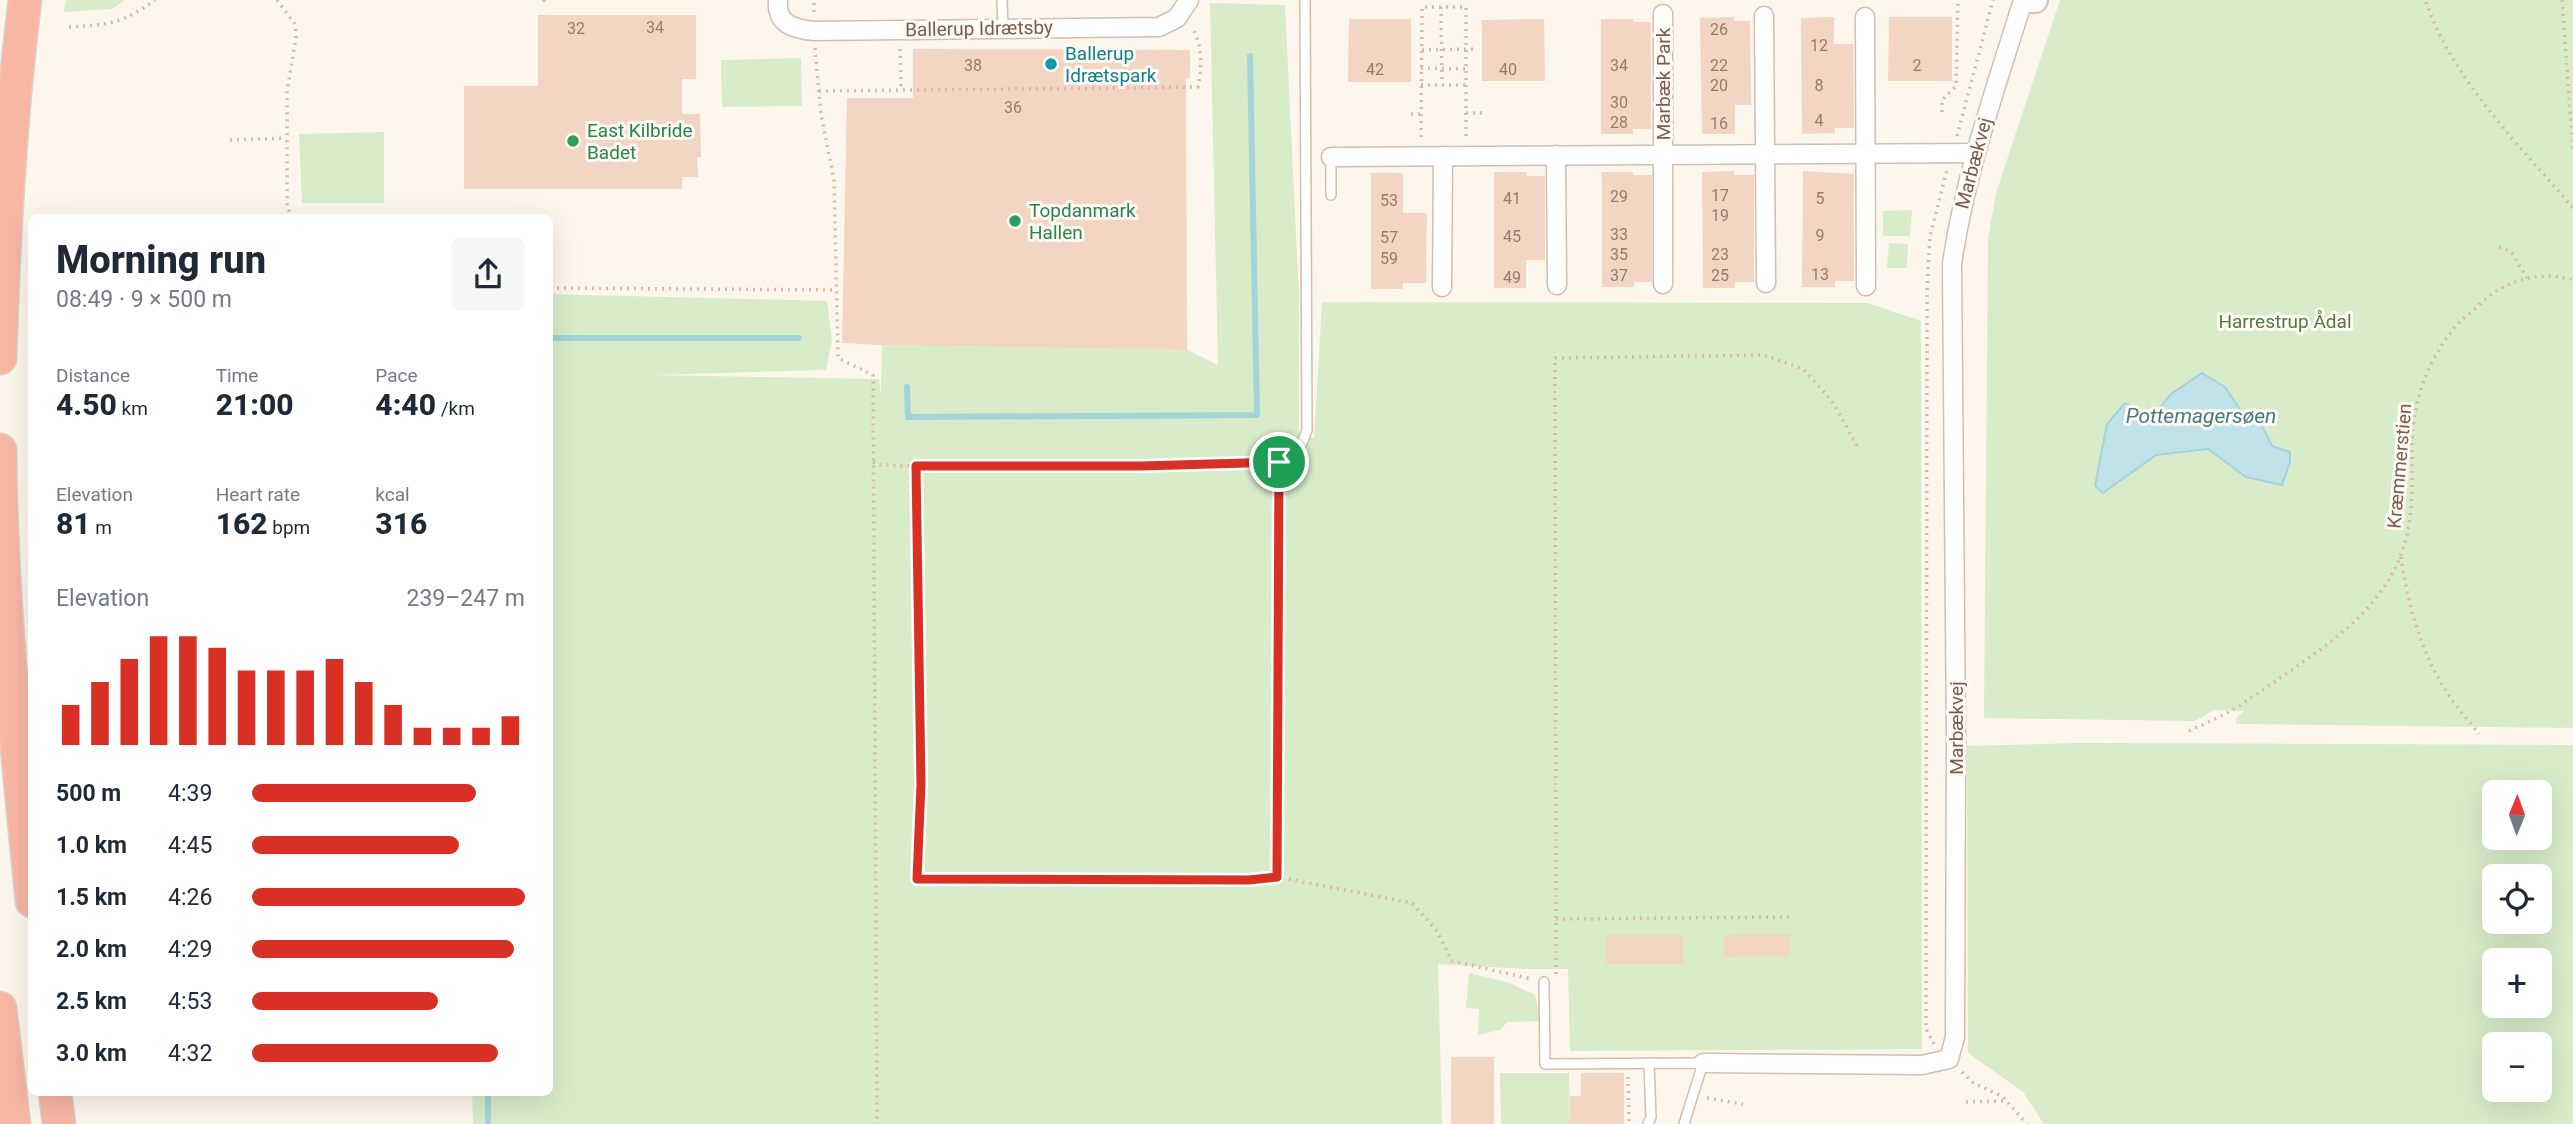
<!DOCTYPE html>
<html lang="en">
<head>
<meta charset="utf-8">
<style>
	:root { --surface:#fff; --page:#f6f6f7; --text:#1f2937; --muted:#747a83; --accent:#d93025 }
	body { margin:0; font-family:Roboto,sans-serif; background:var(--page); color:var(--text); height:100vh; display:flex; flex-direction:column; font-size:26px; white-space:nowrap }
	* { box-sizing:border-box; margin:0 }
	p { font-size:23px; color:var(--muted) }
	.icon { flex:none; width:38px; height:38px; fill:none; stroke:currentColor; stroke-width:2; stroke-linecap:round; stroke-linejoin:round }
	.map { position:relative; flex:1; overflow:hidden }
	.details { position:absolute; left:28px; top:214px; width:525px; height:882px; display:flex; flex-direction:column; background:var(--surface); border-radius:10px; box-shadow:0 7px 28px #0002 }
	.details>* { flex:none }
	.needle { width:46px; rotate:1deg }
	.fabs { position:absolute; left:2482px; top:780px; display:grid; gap:14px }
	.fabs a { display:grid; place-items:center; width:70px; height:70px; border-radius:10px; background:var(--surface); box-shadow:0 7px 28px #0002; font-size:35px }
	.pin { position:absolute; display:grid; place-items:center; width:60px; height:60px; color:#fff; margin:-30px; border:4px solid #fff; border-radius:50%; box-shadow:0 2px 7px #0007 }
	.round { display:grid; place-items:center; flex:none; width:74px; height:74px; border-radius:10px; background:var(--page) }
	.headline { display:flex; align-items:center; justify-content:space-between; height:119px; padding:0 28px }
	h1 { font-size:38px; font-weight:800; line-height:52px }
	.figures { display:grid; grid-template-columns:repeat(3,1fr); gap:10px; height:119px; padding:7px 28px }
	.figures div { display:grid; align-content:center }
	.figures b { font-size:30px; font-weight:800 }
	.figures small { font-size:19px; font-weight:400 }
	.figures p { font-size:19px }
	.chart { height:196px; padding:14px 28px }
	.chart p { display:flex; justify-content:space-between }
	.chart svg { width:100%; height:126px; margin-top:7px; stroke:var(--accent); stroke-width:6 }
	ul { padding:0 28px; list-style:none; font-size:23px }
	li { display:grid; grid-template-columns:112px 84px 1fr; align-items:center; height:52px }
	li i { height:18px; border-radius:9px; background:var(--accent) }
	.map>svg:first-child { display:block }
</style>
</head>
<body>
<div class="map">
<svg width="2573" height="1124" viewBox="0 0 2573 1124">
	<rect width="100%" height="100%" fill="#fdf6ec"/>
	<!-- green -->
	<g fill="#d8ecc9" fill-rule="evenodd">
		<polygon points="66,0 125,0 112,9 64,12"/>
		<polygon points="2060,0 2573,0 2573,728 2237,724 2235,719 2244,711 2214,710 2195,721 1984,718 1988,238 1996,193"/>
		<polygon points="1210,3 1285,5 1299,297 1299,438 1314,438 1322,302 1868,303 1921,321 1922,1049 1570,1051 1568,969 1525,969 1438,964 1442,1124 473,1124 472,1092 550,1092 550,294 827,301 832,339 826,370 652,375 879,379 881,395 882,345 1187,350 1218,365"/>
		<polygon points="801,58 802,106 722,107 721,60"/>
		<polygon points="384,132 384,203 302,203 299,134"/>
		<polygon points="1912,210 1910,236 1883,236 1883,211"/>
		<polygon points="1889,243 1908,244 1907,268 1887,268"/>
		<path d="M2079,743L2573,745V1124H2044L2023,1092L1968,1053L1967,746ZM2494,793H2539V838H2494ZM2494,877H2539V922H2494ZM2494,961H2539V1006H2494ZM2494,1045H2539V1090H2494Z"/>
		<polygon points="1469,973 1510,983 1535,995 1541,1021 1507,1022 1500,1030 1478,1035 1479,1009 1466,1008"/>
		<polygon points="1500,1073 1569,1073 1570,1124 1501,1124"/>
	</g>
	<!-- water -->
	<polygon fill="#bfe3e8" stroke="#a5d3da" stroke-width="2" points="2202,373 2225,387 2243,414 2259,420 2272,446 2290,452 2290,462 2282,485 2246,477 2208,449 2156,455 2103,493 2095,486 2107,424 2125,403 2152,417 2171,394"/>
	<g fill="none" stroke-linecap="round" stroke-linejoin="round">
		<!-- stream -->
		<g stroke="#a5d3da" stroke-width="6">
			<polyline points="550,338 799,338"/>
			<polyline points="907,387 908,417 1257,415 1250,56"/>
			<polyline points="488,1092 488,1124"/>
		</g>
	</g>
	<!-- building -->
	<g fill="#f3d5c3">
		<polygon points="538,15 696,15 696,79 682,79 682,114 700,114 701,157 697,157 698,177 682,177 682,189 464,189 464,86 538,86"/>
		<polygon points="1734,17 1734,21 1750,21 1751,105 1735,105 1735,134 1702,134 1700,18"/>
		<polygon points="1834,17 1834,44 1853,44 1854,128 1835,128 1835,133 1802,134 1801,18"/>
		<polygon points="1889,17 1952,17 1952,81 1888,81"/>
		<polygon points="1349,19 1411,19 1411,82 1348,82"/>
		<polygon points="1544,19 1545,81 1482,81 1482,20"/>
		<polygon points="1601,19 1634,19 1634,22 1651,22 1651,129 1633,129 1633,134 1601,134"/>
		<polygon points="913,49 1190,50 1190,78 1186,78 1187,350 882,345 842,343 847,98 913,98"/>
		<polygon points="1734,171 1734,175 1754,175 1754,282 1735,282 1735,288 1703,288 1702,172"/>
		<polygon points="1803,171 1854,174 1854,281 1835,281 1835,287 1802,287"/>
		<polygon points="1494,172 1526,172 1526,176 1545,176 1545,260 1526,260 1526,288 1494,288"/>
		<polygon points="1602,172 1633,172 1633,175 1652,175 1652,282 1634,282 1634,287 1602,287"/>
		<polygon points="1371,173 1403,173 1403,213 1427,213 1426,283 1403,283 1403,289 1371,289"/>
		<polygon points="1790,934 1790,956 1724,957 1724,935"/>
		<rect x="1606" y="935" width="77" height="29"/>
		<rect x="1451" y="1057" width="43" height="67"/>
		<polygon points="1581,1073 1624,1073 1624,1124 1570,1124 1570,1096 1581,1096"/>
	</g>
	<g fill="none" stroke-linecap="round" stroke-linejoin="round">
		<!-- lane casing -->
		<g stroke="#d1beb0" stroke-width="12">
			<g id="lane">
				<polyline points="1002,0 1003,27"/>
				<polyline points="1331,195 1331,157"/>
				<path d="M1279,462C1296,458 1302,446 1307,430L1305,0"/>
				<polyline points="1544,982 1545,1064 1703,1063 1684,1124"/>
				<polyline points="1648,1124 1651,1117 1649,1063"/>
			</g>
		</g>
		<!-- street casing -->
		<g stroke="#d1beb0" stroke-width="21">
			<g id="street">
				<path d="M778,0C776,24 793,29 814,31L1159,27L1177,18L1189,0"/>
				<polyline points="1663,14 1663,284"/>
				<polyline points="1764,16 1766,283"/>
				<polyline points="1865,17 1866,286"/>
				<polyline points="1556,155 1557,285"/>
				<polyline points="1331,157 1975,153"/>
				<polyline points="1442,287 1443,156"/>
				<path d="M1703,1063L1922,1065L1949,1059L1955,1037L1956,736L1952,264C1965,173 1996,88 2023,0"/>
			</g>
		</g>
		<!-- secondary casing -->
		<g stroke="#d6c0b0" stroke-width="28">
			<polyline id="secondary" points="2027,0 2035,0"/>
		</g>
		<!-- highway casing -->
		<g stroke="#dad1cd" stroke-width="35">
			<g id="highway">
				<path d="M0,358C4,238 10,119 25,0"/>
				<path d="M0,450C1,601 17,751 32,901"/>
				<polyline points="0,1008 14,1124"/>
				<polyline points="55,1092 59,1124"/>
			</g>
		</g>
		<!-- path -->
		<g stroke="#d9b8a5" stroke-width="3.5" stroke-dasharray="2 5" stroke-linecap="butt">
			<polyline points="277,0 295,24 296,37 287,92 287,207 292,217"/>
			<polyline points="544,0 544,3"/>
			<polyline points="2562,0 2573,151"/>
			<path d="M2426,2C2453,80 2520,146 2573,208"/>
			<polyline points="1441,7 1442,84"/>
			<polyline points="814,12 814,0"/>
			<path d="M69,27C109,25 123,23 155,0"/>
			<polyline points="815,48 821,115 834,179 838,358 873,375 877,1124"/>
			<polyline points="900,49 901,90"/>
			<polyline points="1422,50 1477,49"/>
			<polyline points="1421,68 1465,69"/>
			<polyline points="1421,85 1466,85"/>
			<path d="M819,91L1198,87C1202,66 1203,48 1193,29"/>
			<polyline points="1942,112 1942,100 1956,86 1958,0"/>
			<polyline points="1466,113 1482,113"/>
			<polyline points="1411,114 1421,114"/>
			<polyline points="1957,136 1993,0"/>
			<polyline points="1421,137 1422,7 1466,7 1466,136"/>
			<polyline points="230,140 286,138"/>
			<polyline points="2499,247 2511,252 2527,278"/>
			<polyline points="550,288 836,290"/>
			<polyline points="873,462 880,465 937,467 1264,464"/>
			<polyline points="916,465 921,784 917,879 1249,880 1277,877"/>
			<polyline points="1279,476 1277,877 1412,903 1437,931 1452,961 1532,979"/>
			<path d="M2401,557C2408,604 2420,650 2446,691C2455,706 2468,720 2479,734"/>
			<path d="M2189,731C2203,724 2219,718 2232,710C2252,698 2271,684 2290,671C2333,641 2374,613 2397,564C2415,525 2412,484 2412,443C2413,403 2427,361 2453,330C2460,320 2471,313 2480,304C2505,280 2540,270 2573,280"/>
			<polyline points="1556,919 1793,917"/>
			<polyline points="1556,974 1555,358 1764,355 1803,369 1832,401 1859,449"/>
			<polyline points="1934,1044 1926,1029 1927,291 1930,236 1947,170"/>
			<polyline points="1962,1072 1972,1082 2003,1097 2027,1124"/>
			<polyline points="1628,1077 1629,1124"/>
			<polyline points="1707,1098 1743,1104"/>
			<polyline points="1966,1102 2006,1101"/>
		</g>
		<!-- lane -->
		<use href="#lane" stroke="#fff" stroke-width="9"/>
		<!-- street -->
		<use href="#street" stroke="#fff" stroke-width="18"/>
		<!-- secondary -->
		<use href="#secondary" stroke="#fff" stroke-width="24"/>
		<!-- highway -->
		<use href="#highway" stroke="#f7b7a3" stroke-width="32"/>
	</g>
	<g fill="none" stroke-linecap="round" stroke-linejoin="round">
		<!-- route casing -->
		<g stroke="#fff" stroke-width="14">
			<polygon id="route" points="1279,462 1277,877 1249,880 917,879 921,784 916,466 1141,466"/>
		</g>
		<!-- route -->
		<use href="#route" stroke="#d93025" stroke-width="9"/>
	</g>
	<!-- markers -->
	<circle fill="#0f9aa8" stroke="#fffaf3" stroke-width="2.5" cx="1051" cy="64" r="7"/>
	<g fill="#2e9e5b" stroke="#fffaf3" stroke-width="2.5">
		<circle cx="573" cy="141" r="7"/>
		<circle cx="1015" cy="221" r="7"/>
	</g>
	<g text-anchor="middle" stroke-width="6" stroke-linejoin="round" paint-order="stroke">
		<!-- number labels -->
		<g font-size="16" fill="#987a6a">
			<text x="655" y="33">34</text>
			<text x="576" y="34">32</text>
			<text x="1719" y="35">26</text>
			<text x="1819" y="51">12</text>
			<text x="973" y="71">38</text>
			<text x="1619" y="71">34</text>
			<text x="1719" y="71">22</text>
			<text x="1917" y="71">2</text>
			<text x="1375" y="75">42</text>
			<text x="1508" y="75">40</text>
			<text x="1719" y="91">20</text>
			<text x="1819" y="91">8</text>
			<text x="1619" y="108">30</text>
			<text x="1013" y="113">36</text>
			<text x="1819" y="126">4</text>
			<text x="1619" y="128">28</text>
			<text x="1719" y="129">16</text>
			<text x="1720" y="201">17</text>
			<text x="1619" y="202">29</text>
			<text x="1512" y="204">41</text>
			<text x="1820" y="204">5</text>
			<text x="1389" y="206">53</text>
			<text x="1720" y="221">19</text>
			<text x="1619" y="240">33</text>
			<text x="1820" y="241">9</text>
			<text x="1512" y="242">45</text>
			<text x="1389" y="243">57</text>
			<text x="1619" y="260">35</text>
			<text x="1720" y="260">23</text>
			<text x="1389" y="264">59</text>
			<text x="1820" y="280">13</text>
			<text x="1619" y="281">37</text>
			<text x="1720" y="281">25</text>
			<text x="1512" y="283">49</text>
		</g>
		<!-- street labels -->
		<g font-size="19" fill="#7a5c4d" stroke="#fffaf3">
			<text transform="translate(979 28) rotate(-1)" y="7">Ballerup Idrætsby</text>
			<text transform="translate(1663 84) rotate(-90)" y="7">Marbæk Park</text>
			<text transform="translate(1973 163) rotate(-75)" y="7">Marbækvej</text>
			<text transform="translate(2399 466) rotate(-85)" y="7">Kræmmerstien</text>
			<text transform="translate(1956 728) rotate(-90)" y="7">Marbækvej</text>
		</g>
		<!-- culture labels -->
		<g font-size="19" fill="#0d838f" stroke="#fffaf3" text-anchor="start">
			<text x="1065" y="60">Ballerup<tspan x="1065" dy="22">Idrætspark</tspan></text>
		</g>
		<!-- leisure labels -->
		<g font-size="19" fill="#27864d" stroke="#fffaf3" text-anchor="start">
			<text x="587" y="137">East Kilbride<tspan x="587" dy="22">Badet</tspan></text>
			<text x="1029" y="217">Topdanmark<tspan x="1029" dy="22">Hallen</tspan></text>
		</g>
		<!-- park labels -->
		<g font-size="19" fill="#537a41" stroke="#fffaf3">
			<text x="2285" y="328">Harrestrup Ådal</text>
		</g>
		<!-- water labels -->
		<g font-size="21" font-style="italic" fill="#437c86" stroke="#fffaf3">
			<text x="2201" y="423">Pottemagersøen</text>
		</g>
	</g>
</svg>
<div class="fabs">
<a><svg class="needle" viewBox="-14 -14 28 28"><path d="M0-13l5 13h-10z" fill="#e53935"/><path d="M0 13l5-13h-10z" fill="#747a83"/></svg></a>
<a><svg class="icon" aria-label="locate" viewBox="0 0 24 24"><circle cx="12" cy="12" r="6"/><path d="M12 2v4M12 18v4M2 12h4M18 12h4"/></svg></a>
<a>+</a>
<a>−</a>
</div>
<div class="pin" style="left:1279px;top:462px;background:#1e9e55"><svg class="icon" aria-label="arrive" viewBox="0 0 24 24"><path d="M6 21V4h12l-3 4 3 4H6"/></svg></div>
<section class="details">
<div class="headline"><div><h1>Morning run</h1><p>08:49 · 9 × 500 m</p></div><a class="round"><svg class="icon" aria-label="share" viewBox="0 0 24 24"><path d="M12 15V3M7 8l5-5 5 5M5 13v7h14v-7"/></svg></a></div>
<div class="figures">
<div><p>Distance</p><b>4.50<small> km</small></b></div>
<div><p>Time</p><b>21:00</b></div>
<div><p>Pace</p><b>4:40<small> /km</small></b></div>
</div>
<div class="figures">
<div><p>Elevation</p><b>81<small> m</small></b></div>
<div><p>Heart rate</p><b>162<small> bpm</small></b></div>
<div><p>kcal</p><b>316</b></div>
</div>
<div class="chart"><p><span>Elevation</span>239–247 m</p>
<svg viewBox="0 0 160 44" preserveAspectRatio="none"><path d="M5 44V30M15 44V22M25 44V14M35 44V6M45 44V6M55 44V10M65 44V18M75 44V18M85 44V18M95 44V14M105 44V22M115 44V30M125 44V38M135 44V38M145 44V38M155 44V34"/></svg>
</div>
<ul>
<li><b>500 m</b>4:39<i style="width:82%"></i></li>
<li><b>1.0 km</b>4:45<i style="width:76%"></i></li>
<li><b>1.5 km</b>4:26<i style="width:100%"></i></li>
<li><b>2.0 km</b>4:29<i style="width:96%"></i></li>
<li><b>2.5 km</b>4:53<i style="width:68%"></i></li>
<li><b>3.0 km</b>4:32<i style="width:90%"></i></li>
</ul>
</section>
</div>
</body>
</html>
